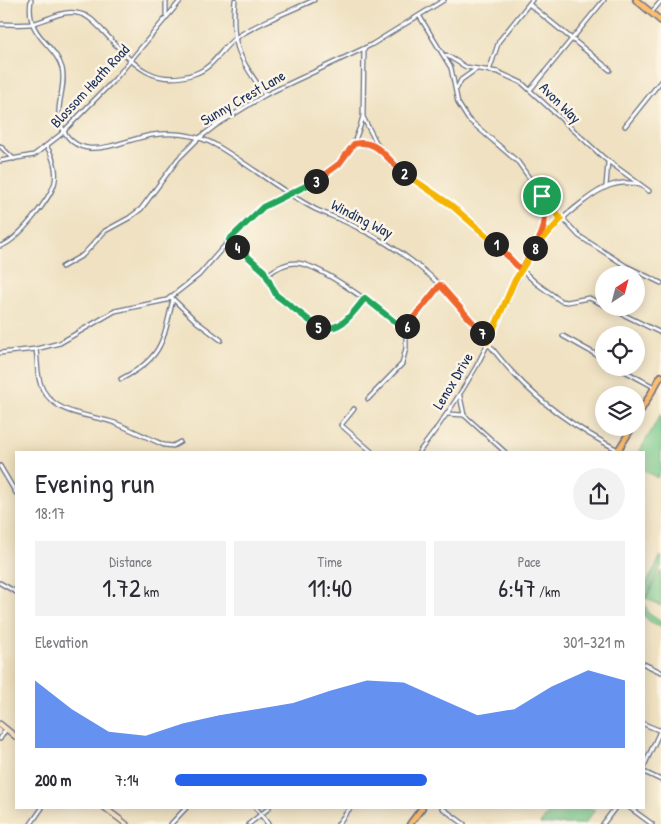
<!DOCTYPE html>
<html lang="en">
<head>
<meta charset="utf-8">
<style>
	:root { --surface:#fff; --page:#f2f2f3; --text:#2b2b33; --muted:#7c7c81; --accent:#2563eb }
	body { margin:0; font-family:"Patrick Hand",sans-serif; background:var(--page); color:var(--text); height:100vh; display:flex; flex-direction:column; font-size:19px; white-space:nowrap }
	* { box-sizing:border-box; margin:0 }
	p { font-size:16px; color:var(--muted) }
	.icon { flex:none; width:28px; height:28px; fill:none; stroke:currentColor; stroke-width:2; stroke-linecap:round; stroke-linejoin:round }
	.map { position:relative; flex:1; overflow:hidden }
	.side { position:absolute; left:15px; top:451px; width:630px; height:358px; display:flex; flex-direction:column; background:var(--surface); border-radius:0px; box-shadow:0 2px 12px #0003 }
	.side>* { flex:none }
	.needle { width:32px; rotate:36deg }
	.fabs { position:absolute; left:595px; top:266px; display:grid; gap:10px }
	.fabs a { display:grid; place-items:center; width:50px; height:50px; border-radius:50%; background:var(--surface); box-shadow:0 2px 12px #0003; font-size:25px }
	.pin { position:absolute; display:grid; place-items:center; width:42px; height:42px; color:#fff; margin:-21px; border:2px solid #fff; border-radius:50%; box-shadow:0 1px 5px #0007 }
	.km { position:absolute; width:25px; height:25px; margin:-12px; border-radius:50%; background:#222; color:#fff; font-size:14px; line-height:25px; text-align:center }
	.round { display:grid; place-items:center; flex:none; width:52px; height:52px; border-radius:26px; background:var(--page) }
	.headline { display:flex; align-items:center; justify-content:space-between; height:85px; padding:0 20px }
	h1 { font-size:28px; font-weight:600; line-height:38px }
	.metrics { display:grid; grid-template-columns:repeat(3,1fr); gap:8px; height:85px; padding:5px 20px }
	.metrics div { display:grid; align-content:center; border-radius:0px; background:var(--page); text-align:center }
	.metrics b { font-size:25px; font-weight:600 }
	.metrics small { font-size:14px; font-weight:400 }
	.metrics p { font-size:14px }
	.chart { height:140px; padding:10px 20px }
	.chart p { display:flex; justify-content:space-between }
	.chart svg { width:100%; height:90px; margin-top:5px; fill:var(--accent); opacity:.7 }
	ul { padding:0 20px; list-style:none; font-size:16px }
	li { display:grid; grid-template-columns:80px 60px 1fr; align-items:center; height:38px }
	li i { height:12px; border-radius:6px; background:var(--accent) }
	.map>svg:first-child { display:block }
</style>
</head>
<body>
<div class="map">
<svg width="661" height="824" viewBox="0 0 661 824">
	<rect width="100%" height="100%" fill="#fcf5e5"/>
	<filter id="ink" filterUnits="userSpaceOnUse"><feTurbulence type="fractalNoise" baseFrequency=".02" numOctaves="2"/><feDisplacementMap in="SourceGraphic" scale="10" xChannelSelector="R" yChannelSelector="G"/><feConvolveMatrix kernelMatrix="1 2 1 2 8 2 1 2 1" color-interpolation-filters="sRGB"/></filter>
	<filter id="wash" filterUnits="userSpaceOnUse"><feTurbulence type="fractalNoise" baseFrequency=".0096" numOctaves="4" result="noise"/><feDisplacementMap in="SourceGraphic" scale="20" xChannelSelector="R" yChannelSelector="G"/><feGaussianBlur stdDeviation="1.12" result="paint"/><feColorMatrix in="noise" values="0 0 0 0 0 0 0 0 0 0 0 0 0 0 0 0 0 1.4 0 .05"/><feComposite in="paint" operator="in"/></filter>
	<g filter="url(#wash)">
		<rect width="100%" height="100%" fill="#efe1c1"/>
		<!-- green -->
		<g fill="#7acb8d" stroke="#4a7d76">
			<polygon points="661,414 661,471 657,478 644,470 644,452 639,452"/>
			<polygon points="661,556 661,566 644,601 648,613 661,622 661,627 653,624 644,616 644,588"/>
			<polygon points="661,571 661,606 646,598"/>
			<polygon points="552,808 591,808 595,810 584,824 540,824"/>
		</g>
	</g>
	<g filter="url(#ink)">
		<g fill="none" stroke-linecap="round" stroke-linejoin="round">
			<!-- street casing -->
			<g stroke="#656d81" stroke-width="5.5">
				<g id="street">
					<path d="M31,0C25,37 55,43 62,68C67,87 54,106 61,125C78,168 123,139 152,135C175,132 199,135 219,147C252,167 281,191 315,209C330,216 346,221 360,229C385,241 407,256 428,274C462,303 483,341 513,373C543,406 579,430 618,450"/>
					<path d="M235,0C230,46 240,58 265,95"/>
					<polyline points="529,4 610,70"/>
					<polyline points="651,13 661,1"/>
					<polyline points="166,15 166,0"/>
					<polyline points="420,17 451,68 458,103 468,119 518,162 542,196 579,236 626,266 661,283"/>
					<path d="M0,24C10,24 20,25 30,24C48,21 63,8 81,14C90,16 96,24 102,30C129,58 148,89 194,74C213,68 219,52 233,40C250,26 293,10 314,0"/>
					<polyline points="446,55 466,67 498,72 522,83 604,158 649,191"/>
					<polyline points="489,71 499,41 532,0"/>
					<polyline points="457,88 461,80 475,70"/>
					<polyline points="530,90 604,0"/>
					<polyline points="363,117 378,146 390,162 463,215 536,283 561,301 567,302 589,298 604,305"/>
					<polyline points="625,126 661,81"/>
					<polyline points="355,144 369,143 378,146"/>
					<polyline points="0,146 14,159"/>
					<polyline points="0,161 34,155 60,135 115,79 181,0"/>
					<polyline points="606,186 608,162"/>
					<polyline points="542,238 545,213 543,199"/>
					<polyline points="229,240 264,271 276,295 317,327 330,329 338,326 348,319 365,298"/>
					<path d="M0,246C15,244 53,196 55,181C57,170 53,156 47,147"/>
					<polyline points="62,267 83,255 105,231 129,218 141,209 178,159 198,139 215,126 265,95 371,45 444,0"/>
					<path d="M267,275C275,269 284,263 295,263C319,262 385,314 405,330"/>
					<polyline points="172,298 197,322 221,340"/>
					<polyline points="610,308 661,333"/>
					<polyline points="563,336 604,359"/>
					<path d="M36,349C38,362 36,377 43,390C58,416 90,414 115,423C132,430 148,438 164,445L173,446L180,442"/>
					<polyline points="0,353 36,349 60,343 115,311 167,300 199,275 241,227 263,207 300,190 335,168 351,150 360,127 363,116 364,49"/>
					<polyline points="619,368 654,387"/>
					<path d="M121,379C163,358 163,341 173,299"/>
					<polyline points="460,396 464,415 505,452"/>
					<polyline points="368,399 402,364 406,348 406,327 440,285"/>
					<polyline points="354,409 341,425 372,452"/>
					<polyline points="448,414 464,415"/>
					<path d="M419,452C440,425 459,397 476,367C512,300 518,249 584,201C601,188 618,178 640,185"/>
					<polyline points="0,466 16,493"/>
					<polyline points="0,583 16,592"/>
					<polyline points="644,664 661,672"/>
					<polyline points="644,724 661,731"/>
					<polyline points="0,739 6,729"/>
					<polyline points="644,766 661,729"/>
					<polyline points="644,772 661,780"/>
					<polyline points="256,808 268,824"/>
					<polyline points="442,808 464,824"/>
					<polyline points="630,808 652,824"/>
					<polyline points="31,824 42,808"/>
					<polyline points="171,824 186,808"/>
					<polyline points="249,824 269,808"/>
					<polyline points="338,824 350,808"/>
					<polyline points="603,824 615,808"/>
				</g>
			</g>
			<!-- secondary casing -->
			<g stroke="#656d81" stroke-width="7">
				<g id="secondary">
					<polyline points="0,724 16,737"/>
					<polyline points="105,808 126,824"/>
				</g>
			</g>
			<!-- primary casing -->
			<g stroke="#656d81" stroke-width="8">
				<g id="primary">
					<polyline points="636,0 661,21"/>
					<polyline points="636,419 661,376"/>
					<polyline points="617,452 632,428"/>
					<polyline points="410,824 422,808"/>
				</g>
			</g>
			<!-- street -->
			<use href="#street" stroke="#fff" stroke-width="3"/>
			<!-- secondary -->
			<use href="#secondary" stroke="#fee5c5" stroke-width="4.5"/>
			<!-- primary -->
			<use href="#primary" stroke="#fcbd6f" stroke-width="5"/>
		</g>
	</g>
	<g fill="none" stroke-linecap="round" stroke-linejoin="round" filter="url(#ink)">
		<!-- split-1 casing -->
		<g stroke="#fff" stroke-width="10">
			<path id="split-1" d="M496,244L521,270C536,245 552,227 542,196"/>
		</g>
		<!-- split-2 casing -->
		<g stroke="#fff" stroke-width="10">
			<polyline id="split-2" points="404,173 451,205 496,244"/>
		</g>
		<!-- split-3 casing -->
		<g stroke="#fff" stroke-width="10">
			<path id="split-3" d="M316,181L339,164L354,144C379,138 387,161 404,173"/>
		</g>
		<!-- split-4 casing -->
		<g stroke="#fff" stroke-width="10">
			<polyline id="split-4" points="237,247 229,240 263,207 316,181"/>
		</g>
		<!-- split-5 casing -->
		<g stroke="#fff" stroke-width="10">
			<polyline id="split-5" points="237,247 264,271 276,295 318,327"/>
		</g>
		<!-- split-6 casing -->
		<g stroke="#fff" stroke-width="10">
			<path id="split-6" d="M318,327C341,333 352,314 365,298L405,330L407,326"/>
		</g>
		<!-- split-7 casing -->
		<g stroke="#fff" stroke-width="10">
			<polyline id="split-7" points="407,326 440,285 482,333"/>
		</g>
		<!-- split-8 casing -->
		<g stroke="#fff" stroke-width="10">
			<polyline id="split-8" points="482,333 488,342 515,280 535,248"/>
		</g>
		<!-- split-9 casing -->
		<g stroke="#fff" stroke-width="10">
			<polyline id="split-9" points="535,248 561,219 542,196"/>
		</g>
		<!-- split-1 -->
		<use href="#split-1" stroke="#f0652b" stroke-width="6"/>
		<!-- split-2 -->
		<use href="#split-2" stroke="#f5b400" stroke-width="6"/>
		<!-- split-3 -->
		<use href="#split-3" stroke="#f0652b" stroke-width="6"/>
		<!-- split-4 -->
		<use href="#split-4" stroke="#22a559" stroke-width="6"/>
		<!-- split-5 -->
		<use href="#split-5" stroke="#22a559" stroke-width="6"/>
		<!-- split-6 -->
		<use href="#split-6" stroke="#22a559" stroke-width="6"/>
		<!-- split-7 -->
		<use href="#split-7" stroke="#f0652b" stroke-width="6"/>
		<!-- split-8 -->
		<use href="#split-8" stroke="#f5b400" stroke-width="6"/>
		<!-- split-9 -->
		<use href="#split-9" stroke="#f5b400" stroke-width="6"/>
	</g>
	<g text-anchor="middle" stroke-width="5" stroke-linejoin="round" paint-order="stroke">
		<!-- street labels -->
		<g font-size="15" fill="#1b2f5e" stroke="#fcf5e5">
			<text transform="translate(90 86) rotate(-47)" y="5">Blossom Heath Road</text>
			<text transform="translate(243 98) rotate(-30)" y="5">Sunny Crest Lane</text>
			<text transform="translate(560 103) rotate(44)" y="5">Avon Way</text>
			<text transform="translate(362 219) rotate(27)" y="5">Winding Way</text>
			<text transform="translate(453 381) rotate(-59)" y="5">Lenox Drive</text>
		</g>
	</g>
</svg>
<div class="fabs">
<a><svg class="needle" viewBox="-14 -14 28 28"><path d="M0-13l5 13h-10z" fill="#e53935"/><path d="M0 13l5-13h-10z" fill="#7c7c81"/></svg></a>
<a><svg class="icon" aria-label="locate" viewBox="0 0 24 24"><circle cx="12" cy="12" r="6"/><path d="M12 2v4M12 18v4M2 12h4M18 12h4"/></svg></a>
<a><svg class="icon" aria-label="layers" viewBox="0 0 24 24"><path d="M12 4l9 5-9 5-9-5zM3 14l9 5 9-5"/></svg></a>
</div>
<div class="pin" style="left:542px;top:196px;background:#1e9e55"><svg class="icon" aria-label="arrive" viewBox="0 0 24 24"><path d="M6 21V4h12l-3 4 3 4H6"/></svg></div>
<b class="km" style="left:496px;top:244px">1</b>
<b class="km" style="left:404px;top:173px">2</b>
<b class="km" style="left:316px;top:181px">3</b>
<b class="km" style="left:237px;top:247px">4</b>
<b class="km" style="left:318px;top:327px">5</b>
<b class="km" style="left:407px;top:326px">6</b>
<b class="km" style="left:482px;top:333px">7</b>
<b class="km" style="left:535px;top:248px">8</b>
<section class="side">
<div class="headline"><div><h1>Evening run</h1><p>18:17</p></div><a class="round"><svg class="icon" aria-label="share" viewBox="0 0 24 24"><path d="M12 15V3M7 8l5-5 5 5M5 13v7h14v-7"/></svg></a></div>
<div class="metrics">
<div><p>Distance</p><b>1.72<small> km</small></b></div>
<div><p>Time</p><b>11:40</b></div>
<div><p>Pace</p><b>6:47<small> /km</small></b></div>
</div>
<div class="chart"><p><span>Elevation</span>301–321 m</p>
<svg viewBox="0 0 160 44" preserveAspectRatio="none"><path d="M0 44V11L10 25L20 36L30 38L40 32L50 28L60 25L70 22L80 16L90 11L100 12L110 20L120 28L130 25L140 14L150 6L160 11V44z"/></svg>
</div>
<ul>
<li><b>200 m</b>7:14<i style="width:56%"></i></li>
</ul>
</section>
</div>
</body>
</html>
